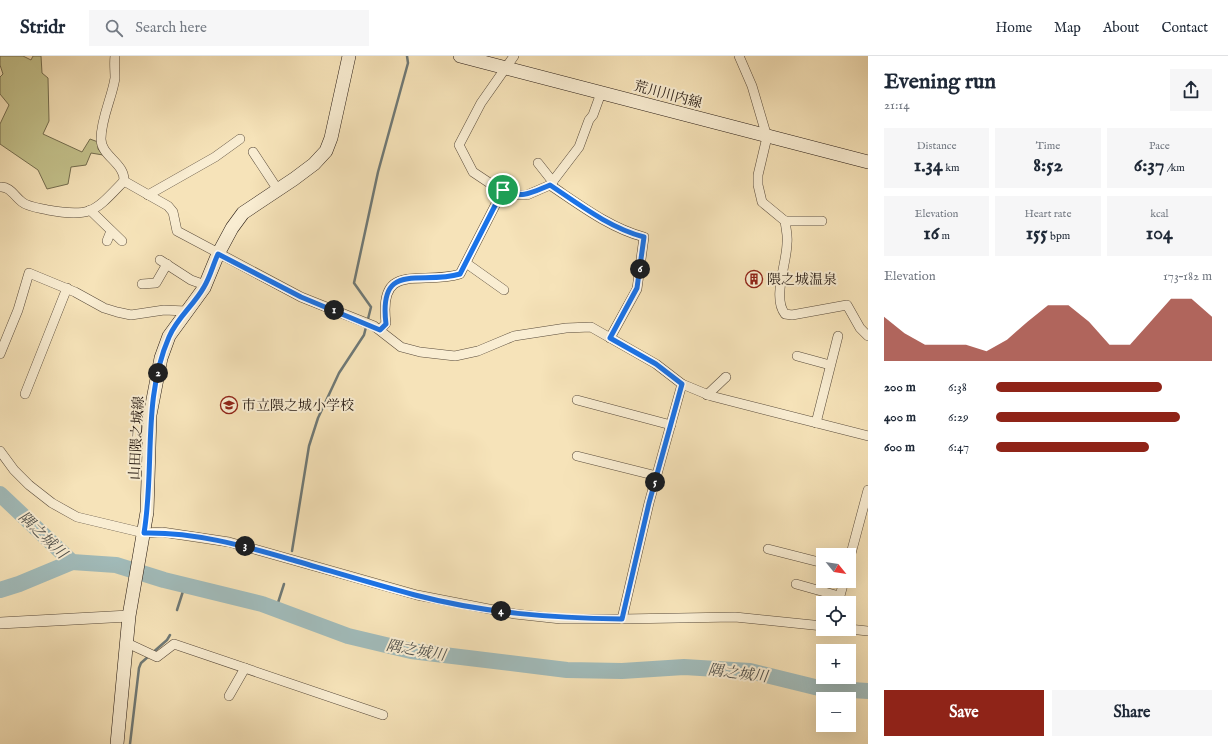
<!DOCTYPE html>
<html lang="en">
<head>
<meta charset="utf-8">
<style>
	:root { --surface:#fff; --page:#f6f6f7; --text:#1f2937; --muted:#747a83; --line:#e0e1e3; --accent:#8f2418 }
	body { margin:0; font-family:"IM FELL English","Noto Serif JP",serif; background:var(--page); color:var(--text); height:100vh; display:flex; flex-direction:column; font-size:15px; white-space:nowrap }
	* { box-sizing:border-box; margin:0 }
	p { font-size:13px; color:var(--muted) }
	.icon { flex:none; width:22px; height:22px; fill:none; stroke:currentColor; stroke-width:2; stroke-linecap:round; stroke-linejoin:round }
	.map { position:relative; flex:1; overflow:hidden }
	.sheet { display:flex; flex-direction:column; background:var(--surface); width:360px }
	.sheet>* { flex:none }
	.needle { width:26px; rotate:120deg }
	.tools { position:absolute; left:816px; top:492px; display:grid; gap:8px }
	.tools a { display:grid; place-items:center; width:40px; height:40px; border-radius:0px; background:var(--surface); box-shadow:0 4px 16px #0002; font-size:20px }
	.pin { position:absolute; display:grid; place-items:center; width:34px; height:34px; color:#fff; margin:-17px; border:2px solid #fff; border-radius:50%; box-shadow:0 1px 4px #0007 }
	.km { position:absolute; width:20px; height:20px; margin:-10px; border-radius:50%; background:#222; color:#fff; font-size:11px; line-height:20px; text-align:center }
	.round { display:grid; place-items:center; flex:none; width:42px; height:42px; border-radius:0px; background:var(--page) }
	.overview { display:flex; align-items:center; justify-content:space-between; height:68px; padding:0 16px }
	h1 { font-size:22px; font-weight:700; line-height:30px }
	.figures { display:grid; grid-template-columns:repeat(3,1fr); gap:6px; height:68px; padding:4px 16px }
	.figures div { display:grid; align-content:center; border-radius:0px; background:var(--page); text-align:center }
	.figures b { font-size:20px; font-weight:700 }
	.figures small { font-size:11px; font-weight:400 }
	.figures p { font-size:11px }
	.chart { height:112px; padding:8px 16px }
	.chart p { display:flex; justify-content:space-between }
	.chart svg { width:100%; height:72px; margin-top:4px; fill:var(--accent); opacity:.7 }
	.action { display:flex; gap:8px; margin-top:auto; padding:8px 16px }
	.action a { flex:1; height:46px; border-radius:0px; background:var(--accent); color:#fff; font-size:16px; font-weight:700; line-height:46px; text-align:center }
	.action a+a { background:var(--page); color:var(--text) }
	ul { padding:0 16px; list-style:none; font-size:13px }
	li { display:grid; grid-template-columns:64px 48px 1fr; align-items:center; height:30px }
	li i { height:10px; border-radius:5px; background:var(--accent) }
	header { display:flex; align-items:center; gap:24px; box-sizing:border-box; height:56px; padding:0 20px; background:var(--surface); border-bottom:1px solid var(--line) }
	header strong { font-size:19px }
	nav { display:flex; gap:22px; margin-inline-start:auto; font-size:14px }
	.search { width:280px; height:36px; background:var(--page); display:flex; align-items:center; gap:10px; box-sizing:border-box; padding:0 14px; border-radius:0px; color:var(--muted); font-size:15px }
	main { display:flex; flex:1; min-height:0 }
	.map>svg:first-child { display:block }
</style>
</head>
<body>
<header>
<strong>Stridr</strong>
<div class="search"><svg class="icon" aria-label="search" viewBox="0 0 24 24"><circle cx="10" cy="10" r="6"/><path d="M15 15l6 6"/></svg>Search here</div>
<nav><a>Home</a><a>Map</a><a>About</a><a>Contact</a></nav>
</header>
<main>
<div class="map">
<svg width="868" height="688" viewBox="0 0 868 688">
	<rect width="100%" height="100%" fill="#f6e3b9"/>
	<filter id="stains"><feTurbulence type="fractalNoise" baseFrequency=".005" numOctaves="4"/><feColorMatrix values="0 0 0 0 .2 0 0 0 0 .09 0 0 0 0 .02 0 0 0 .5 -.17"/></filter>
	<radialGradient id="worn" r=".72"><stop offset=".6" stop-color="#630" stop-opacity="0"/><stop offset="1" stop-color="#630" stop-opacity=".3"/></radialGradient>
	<!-- green -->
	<polygon fill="#c3c18b" stroke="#736c4e" points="0,0 23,0 31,4 33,0 41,0 42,17 48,22 49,65 43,78 82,96 90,83 98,86 98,93 103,99 91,97 86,109 71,111 68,128 47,133 38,114 0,88 0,68 9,49 0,38 0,21 3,18 0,9"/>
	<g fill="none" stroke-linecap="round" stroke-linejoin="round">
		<!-- stream -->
		<g stroke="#6f7976" stroke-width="2.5">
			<polyline points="292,495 309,390 318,362 339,317 364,279 371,251 354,227 378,116 408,7 407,0"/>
			<polyline points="276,553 284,528"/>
			<polyline points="177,554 185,529"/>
			<polyline points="130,688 139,612 141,607 167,584 170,579"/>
		</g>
		<!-- river -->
		<g stroke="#a1bbba" stroke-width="16">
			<polyline points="0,438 72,506 116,509 164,524 262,548 348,580 411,595 567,614 622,615 684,611 750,615 819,632 868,635"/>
			<polyline points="0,534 19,528 72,506"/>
		</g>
		<!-- minor casing -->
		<g stroke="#584a3a" stroke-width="10">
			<g id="minor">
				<path d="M115,0C114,7 115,15 115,22C112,42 101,62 101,83C101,100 125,107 124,125L168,150L173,156L177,175L301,241L374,270L401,291L420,296L455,300L478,295L514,280L566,272L591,271L656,308L682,328L711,340L868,380"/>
				<polyline points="514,0 481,47 459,89 473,116 497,132 514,139 527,139 550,129 579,91 589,64 593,59 601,37"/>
				<path d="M739,0L752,30L767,81L758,119V129L762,146L785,165C786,173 788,180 787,187C787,207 772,242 785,258L792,259L847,249L860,272L868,280"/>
				<polyline points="253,96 278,134"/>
				<polyline points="538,107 553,126"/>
				<path d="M550,129C580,149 610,172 644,181L637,233L610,282"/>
				<path d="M0,131C10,130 15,141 22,146C28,151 40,152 48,154C92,162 95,155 124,125"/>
				<polyline points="148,139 215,101 240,83"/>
				<polyline points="90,154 122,185"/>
				<polyline points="785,165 822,165"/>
				<polyline points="107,185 111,175"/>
				<polyline points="160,204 191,224 205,229"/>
				<polyline points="466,207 504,234"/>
				<polyline points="142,228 156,227 167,208"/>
				<path d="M380,274L386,267C378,204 421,230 460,218L503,134"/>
				<polyline points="0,298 18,254 29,217 75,236 104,252 117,256 131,259 164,254 186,255"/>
				<polyline points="797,300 830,309"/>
				<polyline points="25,338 67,232"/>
				<polyline points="707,339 726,321"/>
				<polyline points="577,344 671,369"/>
				<polyline points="816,367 838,280"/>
				<polyline points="0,395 14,414 29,429 52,447 77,461 144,477 162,476 229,486 417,539 515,558 561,563 622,563 735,561 823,570"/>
				<polyline points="577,400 657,420"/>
				<polyline points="768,493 823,507"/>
				<polyline points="849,505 868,434"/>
				<polyline points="796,528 839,540"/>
				<polyline points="838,547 844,525"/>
				<polyline points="622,563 649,447 682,328"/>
				<polyline points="849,573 868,575"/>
				<polyline points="127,587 157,601 174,588 383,659"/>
				<polyline points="229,640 245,612"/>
			</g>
		</g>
		<!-- tertiary casing -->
		<g stroke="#584a3a" stroke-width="12">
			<polyline id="tertiary" points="0,567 129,560"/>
		</g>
		<!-- secondary casing -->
		<g stroke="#231710" stroke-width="14">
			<g id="secondary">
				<polyline points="460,0 868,106"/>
				<polyline points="117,688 129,560 147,456 150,359 161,302 169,280 204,232 218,198 232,172 243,157 294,123 314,108 326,95 331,82 349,0"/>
			</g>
		</g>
		<!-- minor -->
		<use href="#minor" stroke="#f9edd2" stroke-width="9"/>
		<!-- tertiary -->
		<use href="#tertiary" stroke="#f9edd2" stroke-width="11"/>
		<!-- secondary -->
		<use href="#secondary" stroke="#f9edd2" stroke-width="13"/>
	</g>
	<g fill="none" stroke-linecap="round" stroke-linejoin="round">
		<!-- route casing -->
		<g stroke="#fff" stroke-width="8">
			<path id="route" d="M550,129C580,149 610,172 644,181L637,232L610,282L656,308L682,328L649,447L622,563C551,562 484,557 415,539C373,528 331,515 289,503C241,489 194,476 144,477C155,412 142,343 169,281C177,262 194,249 204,231C210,221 213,209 218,198L301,241L380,274L386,268C378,203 421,230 460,218L503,134C523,143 531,137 550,129Z"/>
		</g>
		<!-- route -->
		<use href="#route" stroke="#1a73e8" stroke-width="5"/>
	</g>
	<!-- icons -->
	<defs>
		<g id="building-ring" transform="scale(0.9)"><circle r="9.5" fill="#f9edd2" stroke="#8f2418" stroke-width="1.5"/><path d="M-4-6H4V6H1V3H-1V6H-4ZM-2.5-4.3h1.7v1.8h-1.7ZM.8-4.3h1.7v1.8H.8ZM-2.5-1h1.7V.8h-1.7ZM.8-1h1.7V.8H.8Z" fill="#8f2418"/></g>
		<g id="school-ring" transform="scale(0.9)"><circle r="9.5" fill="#f9edd2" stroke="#8f2418" stroke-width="1.5"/><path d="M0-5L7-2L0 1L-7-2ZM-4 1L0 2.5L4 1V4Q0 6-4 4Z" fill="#8f2418"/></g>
	</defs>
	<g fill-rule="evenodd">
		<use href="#building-ring" x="754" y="223"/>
		<use href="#school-ring" x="229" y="349"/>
	</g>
	<g text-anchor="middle" stroke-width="4" stroke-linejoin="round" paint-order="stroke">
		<!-- street labels -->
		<g font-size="14" fill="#231710" stroke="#f9edd2">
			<text transform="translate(668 38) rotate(15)" y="5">荒川川内線</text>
			<text transform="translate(136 382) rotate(-87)" y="5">山田隈之城線</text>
		</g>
		<!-- poi labels -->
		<g font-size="14" fill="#231710" stroke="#f9edd2" text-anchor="start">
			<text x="767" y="228">隈之城温泉</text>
			<text x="242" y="354">市立隈之城小学校</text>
		</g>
		<!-- water labels -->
		<g font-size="15" font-style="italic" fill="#4f504c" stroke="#f9edd2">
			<text transform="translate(43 479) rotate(44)" y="5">隅之城川</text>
			<text transform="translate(416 594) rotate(10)" y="5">隅之城川</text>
			<text transform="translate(738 617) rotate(7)" y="5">隅之城川</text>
		</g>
	</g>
	<rect width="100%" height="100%" filter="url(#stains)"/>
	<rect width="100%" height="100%" fill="url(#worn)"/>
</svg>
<div class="tools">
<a><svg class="needle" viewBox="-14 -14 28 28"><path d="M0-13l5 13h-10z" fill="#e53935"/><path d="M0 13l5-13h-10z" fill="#747a83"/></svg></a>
<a><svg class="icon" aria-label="locate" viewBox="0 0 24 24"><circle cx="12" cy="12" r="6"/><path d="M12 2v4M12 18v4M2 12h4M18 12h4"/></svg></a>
<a>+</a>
<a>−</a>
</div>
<div class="pin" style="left:503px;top:134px;background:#1e9e55"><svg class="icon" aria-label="arrive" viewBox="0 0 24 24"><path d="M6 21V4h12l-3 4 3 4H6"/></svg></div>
<b class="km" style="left:334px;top:254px">1</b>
<b class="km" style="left:158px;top:317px">2</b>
<b class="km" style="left:245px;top:490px">3</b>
<b class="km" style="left:501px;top:555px">4</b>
<b class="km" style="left:655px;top:426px">5</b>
<b class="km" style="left:640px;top:213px">6</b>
</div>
<section class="sheet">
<div class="overview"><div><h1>Evening run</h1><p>21:14</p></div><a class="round"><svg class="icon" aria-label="share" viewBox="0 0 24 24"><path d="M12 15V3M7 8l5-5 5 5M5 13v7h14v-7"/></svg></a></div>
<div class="figures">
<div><p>Distance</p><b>1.34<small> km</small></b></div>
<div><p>Time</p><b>8:52</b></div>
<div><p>Pace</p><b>6:37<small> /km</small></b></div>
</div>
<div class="figures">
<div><p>Elevation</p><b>16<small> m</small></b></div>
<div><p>Heart rate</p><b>155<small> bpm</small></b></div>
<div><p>kcal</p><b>104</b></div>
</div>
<div class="chart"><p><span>Elevation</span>173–182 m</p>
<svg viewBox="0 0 160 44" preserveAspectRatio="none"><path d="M0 44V17L10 27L20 34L30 34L40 34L50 38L60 31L70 20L80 10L90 10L100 20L110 34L120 34L130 20L140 6L150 6L160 17V44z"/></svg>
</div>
<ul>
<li><b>200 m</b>6:38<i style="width:77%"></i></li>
<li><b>400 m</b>6:29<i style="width:85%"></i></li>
<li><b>600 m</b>6:47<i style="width:71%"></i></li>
</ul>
<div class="action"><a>Save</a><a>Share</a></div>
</section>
</main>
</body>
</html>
